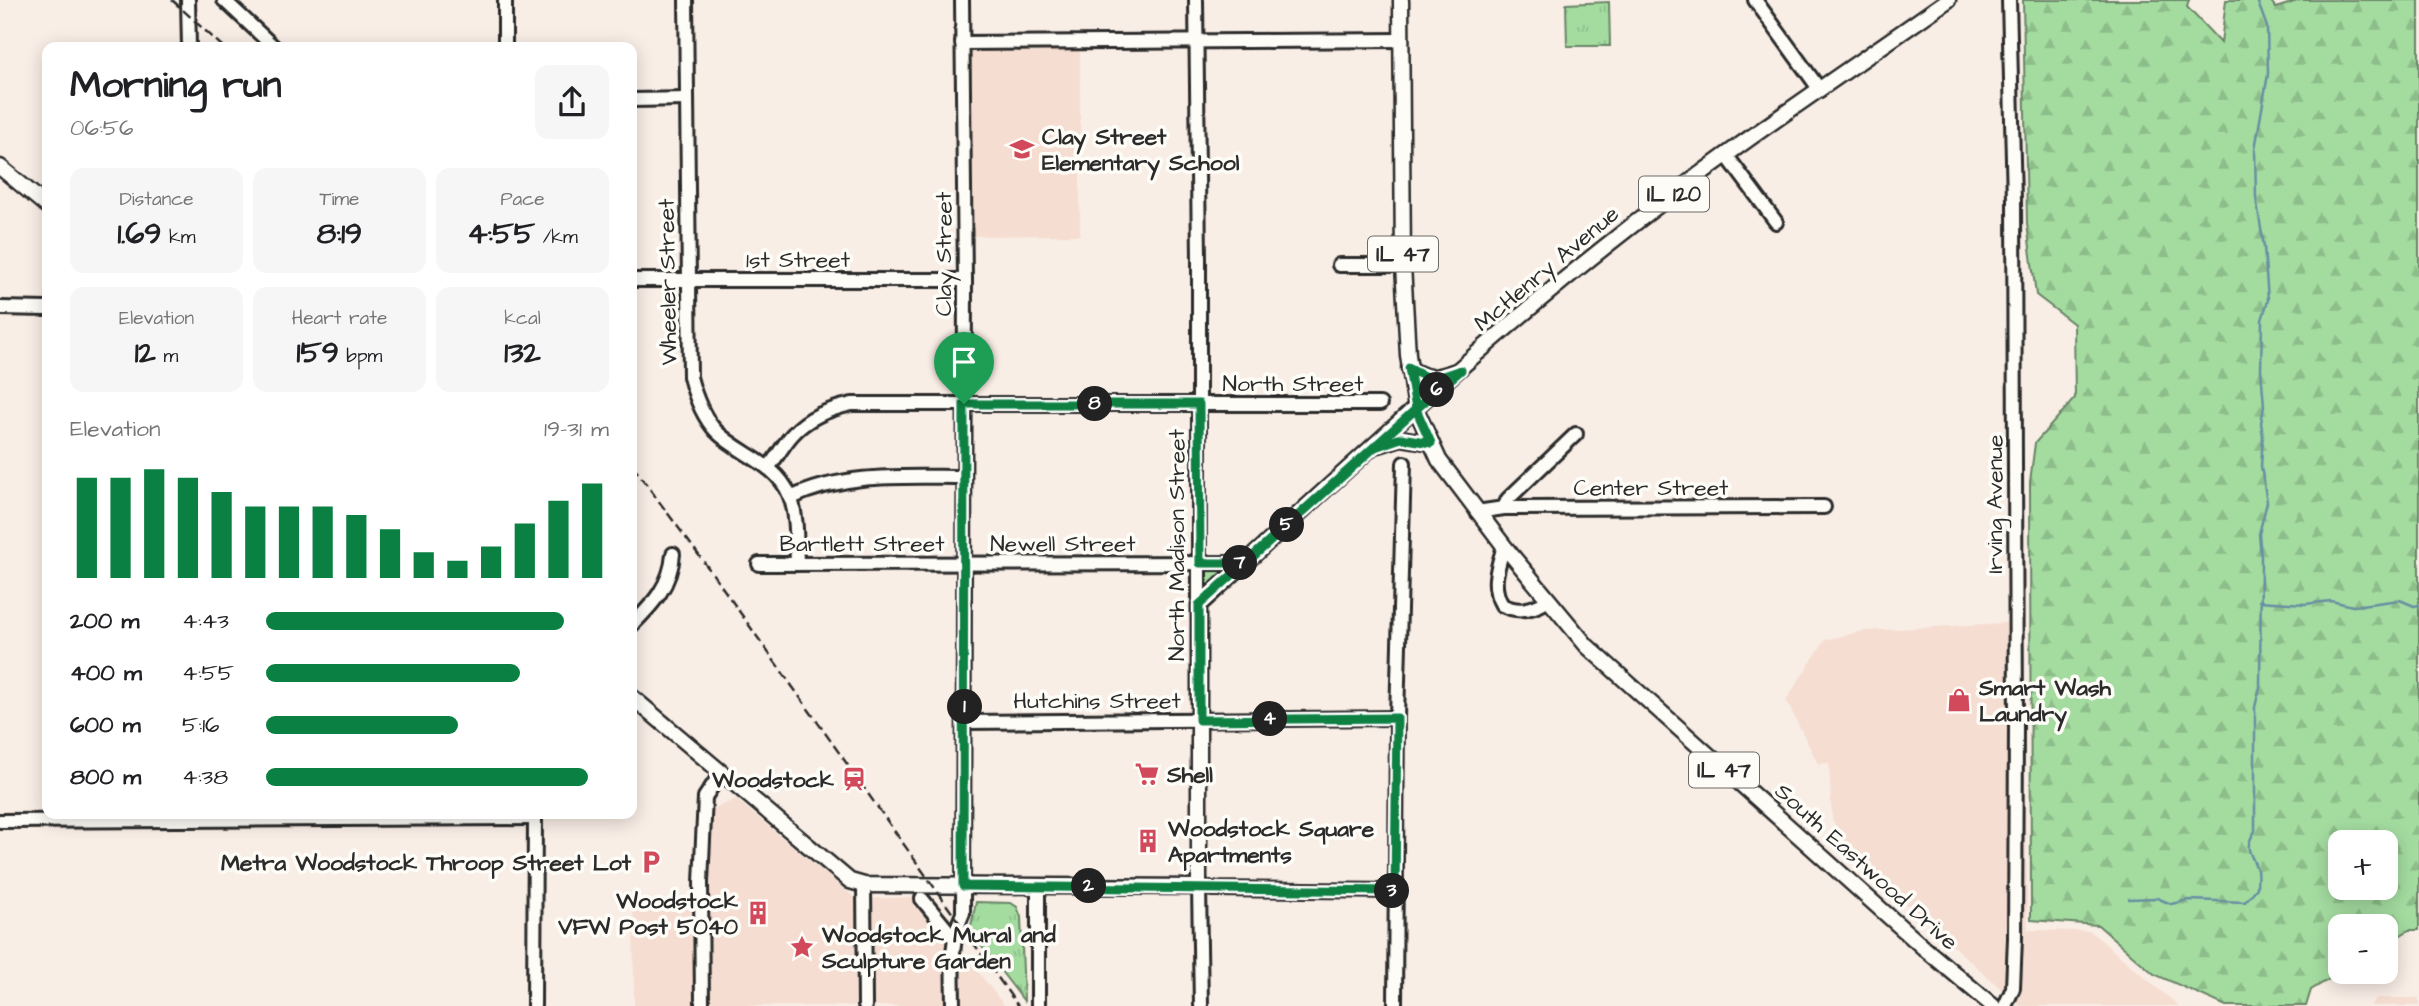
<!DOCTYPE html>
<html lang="en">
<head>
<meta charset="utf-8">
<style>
	:root { --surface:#fff; --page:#f6f6f6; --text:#202124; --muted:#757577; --accent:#0b8043 }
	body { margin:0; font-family:"Architects Daughter",sans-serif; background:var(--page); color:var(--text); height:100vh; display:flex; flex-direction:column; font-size:26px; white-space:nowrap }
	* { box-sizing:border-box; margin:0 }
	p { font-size:23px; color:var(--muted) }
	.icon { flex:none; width:38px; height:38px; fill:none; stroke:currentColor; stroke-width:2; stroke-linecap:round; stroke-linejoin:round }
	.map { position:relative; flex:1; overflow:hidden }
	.side { position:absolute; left:42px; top:42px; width:595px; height:777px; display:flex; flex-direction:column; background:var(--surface); border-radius:14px; box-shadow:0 4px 18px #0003 }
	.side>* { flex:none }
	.fabs { position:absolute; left:2328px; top:830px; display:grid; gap:14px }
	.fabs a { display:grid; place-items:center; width:70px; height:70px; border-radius:14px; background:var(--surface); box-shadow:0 4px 18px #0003; font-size:35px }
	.pin { position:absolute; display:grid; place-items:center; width:60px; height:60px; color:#fff; margin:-72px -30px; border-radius:50% 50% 50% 0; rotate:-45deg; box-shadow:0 0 7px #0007 }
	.pin .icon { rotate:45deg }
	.km { position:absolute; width:35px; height:35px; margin:-18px; border-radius:50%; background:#222; color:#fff; font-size:19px; line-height:35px; text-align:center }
	.round { display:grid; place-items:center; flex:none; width:74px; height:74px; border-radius:14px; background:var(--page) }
	.head { display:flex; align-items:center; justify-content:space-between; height:119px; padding:0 28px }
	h1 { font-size:38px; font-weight:800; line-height:52px }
	.metrics { display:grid; grid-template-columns:repeat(3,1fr); gap:10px; height:119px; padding:7px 28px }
	.metrics div { display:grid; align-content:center; border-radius:14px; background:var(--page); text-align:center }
	.metrics b { font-size:30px; font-weight:800 }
	.metrics small { font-size:19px; font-weight:400 }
	.metrics p { font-size:19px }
	.chart { height:196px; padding:14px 28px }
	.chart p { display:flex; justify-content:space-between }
	.chart svg { width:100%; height:126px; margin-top:7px; stroke:var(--accent); stroke-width:6 }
	ul { padding:0 28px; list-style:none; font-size:23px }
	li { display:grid; grid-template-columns:112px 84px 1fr; align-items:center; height:52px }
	li i { height:18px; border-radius:9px; background:var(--accent) }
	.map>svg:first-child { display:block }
</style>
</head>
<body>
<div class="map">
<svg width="2419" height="1006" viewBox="0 0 2419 1006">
	<defs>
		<pattern id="forest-firs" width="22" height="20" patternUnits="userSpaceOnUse" patternTransform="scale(1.75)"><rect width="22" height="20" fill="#a4dca0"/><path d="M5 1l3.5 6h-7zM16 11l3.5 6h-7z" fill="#8dbd8a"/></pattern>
		<pattern id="park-tufts" width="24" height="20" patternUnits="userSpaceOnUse" patternTransform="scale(1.75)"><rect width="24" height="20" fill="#a4dca0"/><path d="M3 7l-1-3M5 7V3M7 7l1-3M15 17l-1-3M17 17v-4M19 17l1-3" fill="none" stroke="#8dbd8a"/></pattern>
	</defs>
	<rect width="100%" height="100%" fill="#f9eee6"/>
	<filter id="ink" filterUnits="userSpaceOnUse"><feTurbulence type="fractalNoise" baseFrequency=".0143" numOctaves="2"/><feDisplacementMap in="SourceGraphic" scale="14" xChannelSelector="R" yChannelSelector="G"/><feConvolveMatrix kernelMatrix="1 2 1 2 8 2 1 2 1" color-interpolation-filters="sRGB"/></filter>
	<g filter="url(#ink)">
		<!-- built -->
		<g fill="#f5ddd1">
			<polygon points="1080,42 1080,235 964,236 962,43"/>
			<polygon points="2021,622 2028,930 2090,931 2179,1006 2020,1006 1850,853 1832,819 1829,763 1818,764 1786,700 1825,640 1863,631"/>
			<polygon points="736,799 856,899 919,897 1005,1006 634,1006 633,900 710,900 711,810"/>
			<polygon points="2376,998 2419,998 2419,1006 2370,1006"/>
		</g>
		<!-- forest -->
		<path fill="url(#forest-firs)" stroke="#688466" stroke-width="2" fill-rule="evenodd" d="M2023,0H2189L2187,7L2221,43L2226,0H2270L2276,8L2300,0H2419V930H2409L2385,945V926H2340V971H2343L2311,990L2306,1006H2226L2154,974L2098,925L2031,920L2030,482L2035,443L2075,398L2074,324L2036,295L2027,224ZM2340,842H2385V887H2340Z"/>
		<!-- park -->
		<g fill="url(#park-tufts)" stroke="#688466" stroke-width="2">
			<polygon points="1609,2 1610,46 1567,46 1566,4"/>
			<polygon points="1205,566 1232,566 1207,591"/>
			<polygon points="976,902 1011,903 1017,907 1021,917 1024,1001 970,931"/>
		</g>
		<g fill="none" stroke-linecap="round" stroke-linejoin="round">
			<!-- stream -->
			<g stroke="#688fa2" stroke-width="2.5">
				<polyline points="2259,601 2305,604 2331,601 2353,606 2400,600 2414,606 2419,605"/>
				<path d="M2129,899L2157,898L2171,904L2189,900L2245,902L2257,888C2257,882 2258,875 2257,870C2252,852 2242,851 2255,831V707L2260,687L2261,557L2259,534L2267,502L2261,466L2263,436L2261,423L2264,406L2261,369L2262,320L2268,300L2264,247L2256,198L2255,149L2268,74L2267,27L2257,0"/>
			</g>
			<!-- minor casing -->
			<g stroke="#2b2b2b" stroke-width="18">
				<g id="minor">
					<polyline points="188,0 189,47"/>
					<polyline points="224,0 274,47"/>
					<polyline points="505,0 505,47"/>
					<path d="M686,0L690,377C695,396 702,416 716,431C738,454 775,462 789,494C798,515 796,541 797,564"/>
					<polyline points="1196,0 1199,259 1199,605"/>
					<polyline points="1755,0 1820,90"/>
					<polyline points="962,43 1401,40"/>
					<polyline points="632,100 687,99"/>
					<polyline points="1727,156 1776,222"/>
					<polyline points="1339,265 1403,265"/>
					<polyline points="632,280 965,280"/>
					<polyline points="0,308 47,309"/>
					<path d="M768,468C777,457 783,445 792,435C808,417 829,409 852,404H1380"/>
					<path d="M791,498C845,472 905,477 964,477"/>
					<polyline points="1504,508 1508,499 1576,434"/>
					<polyline points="1477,512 1504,508 1824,507"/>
					<path d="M1504,546C1498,567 1490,585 1502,605C1518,613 1532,610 1547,601"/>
					<polyline points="759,564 1246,563"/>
					<path d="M632,625C653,604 671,585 673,554"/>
					<polyline points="965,722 1397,718"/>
					<polyline points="0,821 535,818"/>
					<polyline points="864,885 865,1006"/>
					<polyline points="922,899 954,938"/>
					<polyline points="534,1006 535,814"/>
					<polyline points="702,1006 701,882 705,797 721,773"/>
					<path d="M953,1006C953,974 949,943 963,913L965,280L962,0"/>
					<polyline points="1038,1006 1038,886"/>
					<polyline points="1201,1006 1199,887 1213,889 1395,891"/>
					<polyline points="1395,1006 1397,718 1404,463"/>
					<polyline points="2005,1006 2013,988 2015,938 2016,728 2014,200 2009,0"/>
				</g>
			</g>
			<!-- major casing -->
			<g stroke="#2b2b2b" stroke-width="19">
				<g id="major">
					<polyline points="1401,0 1403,265 1408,355 1416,409 1439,460 1504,546 1587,646 1924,948 1993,1006"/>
					<polyline points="0,167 47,206"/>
					<path d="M1409,368C1430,381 1434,378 1456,371"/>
					<polyline points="1379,445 1401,438 1431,443"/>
					<path d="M632,697L850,881L864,885L1199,887V605C1338,479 1477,346 1625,231C1729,149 1840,76 1948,0"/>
				</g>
			</g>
			<!-- minor -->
			<use href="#minor" stroke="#fdfcf7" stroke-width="12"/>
			<!-- major -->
			<use href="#major" stroke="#fdfcf7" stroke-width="14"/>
			<!-- rail -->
			<g stroke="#2b2b2b" stroke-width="2.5" stroke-dasharray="10 5" stroke-linecap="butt">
				<polyline points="172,0 223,47"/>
				<polyline points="632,465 715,577 1018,1006"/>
			</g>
		</g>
	</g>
	<g fill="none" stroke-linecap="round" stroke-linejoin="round" filter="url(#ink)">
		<!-- route casing -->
		<g stroke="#fff" stroke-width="14">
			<path id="route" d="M964,404L963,886L1395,891L1397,718L1199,720V605L1416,409L1409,368C1432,383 1436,378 1461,370L1416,409L1431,443L1401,438L1375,447L1246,563H1200L1199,404H964"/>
		</g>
		<!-- route -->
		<use href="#route" stroke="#0b8043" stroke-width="9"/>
	</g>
	<!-- icons -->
	<defs>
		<g id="school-bare" transform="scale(1.89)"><path d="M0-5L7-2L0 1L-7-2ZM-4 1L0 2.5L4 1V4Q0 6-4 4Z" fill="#d1495b" stroke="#fdfcf7" stroke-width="2.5" paint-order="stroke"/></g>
		<g id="shop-bare" transform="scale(1.89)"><path d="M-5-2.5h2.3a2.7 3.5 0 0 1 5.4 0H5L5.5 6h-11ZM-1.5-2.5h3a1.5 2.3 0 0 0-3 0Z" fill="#d1495b" stroke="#fdfcf7" stroke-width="2.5" paint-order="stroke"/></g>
		<g id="supermarket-bare" transform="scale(1.89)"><path d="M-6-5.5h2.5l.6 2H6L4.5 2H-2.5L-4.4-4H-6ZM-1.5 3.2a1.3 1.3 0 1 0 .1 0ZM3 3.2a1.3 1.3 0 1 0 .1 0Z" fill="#d1495b" stroke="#fdfcf7" stroke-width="2.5" paint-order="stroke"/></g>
		<g id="station-bare" transform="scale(1.89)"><path d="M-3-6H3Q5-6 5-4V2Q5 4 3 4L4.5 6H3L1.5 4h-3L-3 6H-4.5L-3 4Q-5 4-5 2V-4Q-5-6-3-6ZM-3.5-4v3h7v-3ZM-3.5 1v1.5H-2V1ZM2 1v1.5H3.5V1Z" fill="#d1495b" stroke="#fdfcf7" stroke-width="2.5" paint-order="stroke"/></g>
		<g id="building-bare" transform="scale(1.89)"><path d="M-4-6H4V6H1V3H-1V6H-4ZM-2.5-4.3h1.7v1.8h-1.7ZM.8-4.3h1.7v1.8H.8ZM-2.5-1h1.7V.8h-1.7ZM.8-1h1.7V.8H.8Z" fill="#d1495b" stroke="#fdfcf7" stroke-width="2.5" paint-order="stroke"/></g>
		<g id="parking-bare" transform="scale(1.89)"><path d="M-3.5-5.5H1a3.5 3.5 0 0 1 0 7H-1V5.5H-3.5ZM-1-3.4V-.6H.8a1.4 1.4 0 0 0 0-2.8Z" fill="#d1495b" stroke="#fdfcf7" stroke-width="2.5" paint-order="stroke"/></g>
		<g id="sight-bare" transform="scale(1.89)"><path d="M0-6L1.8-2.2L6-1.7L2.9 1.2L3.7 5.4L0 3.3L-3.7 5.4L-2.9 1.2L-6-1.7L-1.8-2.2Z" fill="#d1495b" stroke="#fdfcf7" stroke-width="2.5" paint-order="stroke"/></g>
	</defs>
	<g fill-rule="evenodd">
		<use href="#school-bare" x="1022" y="149"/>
		<use href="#shop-bare" x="1959" y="700"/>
		<use href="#supermarket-bare" x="1147" y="774"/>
		<use href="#station-bare" x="854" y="779"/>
		<use href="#building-bare" x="1148" y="841"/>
		<use href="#parking-bare" x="651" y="862"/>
		<use href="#building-bare" x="758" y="913"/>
		<use href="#sight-bare" x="802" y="947"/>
	</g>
	<g text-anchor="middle" stroke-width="7" stroke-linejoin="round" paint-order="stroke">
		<!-- shield labels -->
		<g fill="#fdfcf7" stroke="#6a6a68" stroke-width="2">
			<rect x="1639" y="176.5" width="70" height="35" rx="5"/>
			<rect x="1368" y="236.5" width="70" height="35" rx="5"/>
			<rect x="1689" y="752.5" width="70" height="35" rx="5"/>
		</g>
		<g font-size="21" font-weight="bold" fill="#2b2b2b">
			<text x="1674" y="201">IL 120</text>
			<text x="1403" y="261">IL 47</text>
			<text x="1724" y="777">IL 47</text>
		</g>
		<!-- poi labels -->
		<g font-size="23" font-weight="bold" fill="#2b2b2b" stroke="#fdfcf7" text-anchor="start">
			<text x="1042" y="144">Clay Street<tspan x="1042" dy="26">Elementary School</tspan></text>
			<text x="1979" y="695">Smart Wash<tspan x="1979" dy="26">Laundry</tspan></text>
			<text x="1167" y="782">Shell</text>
			<text x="834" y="787" text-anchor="end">Woodstock</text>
			<text x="1168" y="836">Woodstock Square<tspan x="1168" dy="26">Apartments</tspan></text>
			<text x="631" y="870" text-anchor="end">Metra Woodstock Throop Street Lot</text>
			<text x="738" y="908" text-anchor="end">Woodstock<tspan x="738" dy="26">VFW Post 5040</tspan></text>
			<text x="822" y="942">Woodstock Mural and<tspan x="822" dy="26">Sculpture Garden</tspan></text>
		</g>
		<!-- street labels -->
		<g font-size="23" fill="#2b2b2b" stroke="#fdfcf7">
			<text transform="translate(943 254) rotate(-90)" y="8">Clay Street</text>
			<text x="798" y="267">1st Street</text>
			<text transform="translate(1546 268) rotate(-40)" y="8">McHenry Avenue</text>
			<text transform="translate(667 282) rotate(-91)" y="8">Wheeler Street</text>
			<text x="1293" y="391">North Street</text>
			<text x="1651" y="495">Center Street</text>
			<text transform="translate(1994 504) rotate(-90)" y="8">Irving Avenue</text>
			<text x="862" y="551">Bartlett Street</text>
			<text x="1063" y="551">Newell Street</text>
			<text transform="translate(1176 545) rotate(-90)" y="8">North Madison Street</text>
			<text x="1097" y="708">Hutchins Street</text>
			<text transform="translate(1867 866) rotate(42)" y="8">South Eastwood Drive</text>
		</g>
	</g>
</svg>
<div class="fabs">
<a>+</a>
<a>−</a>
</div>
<div class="pin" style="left:964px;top:404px;background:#1e9e55"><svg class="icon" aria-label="arrive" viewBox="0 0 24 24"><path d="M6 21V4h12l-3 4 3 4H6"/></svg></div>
<b class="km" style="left:965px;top:707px">1</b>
<b class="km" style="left:1089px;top:886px">2</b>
<b class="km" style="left:1392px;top:891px">3</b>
<b class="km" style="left:1270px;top:719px">4</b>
<b class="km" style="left:1287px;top:525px">5</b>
<b class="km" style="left:1437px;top:390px">6</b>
<b class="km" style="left:1240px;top:563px">7</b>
<b class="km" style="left:1095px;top:404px">8</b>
<section class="side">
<div class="head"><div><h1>Morning run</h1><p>06:56</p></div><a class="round"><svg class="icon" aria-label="share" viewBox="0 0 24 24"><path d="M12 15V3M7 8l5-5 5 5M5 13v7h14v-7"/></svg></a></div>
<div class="metrics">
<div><p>Distance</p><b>1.69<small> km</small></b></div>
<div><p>Time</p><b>8:19</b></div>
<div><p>Pace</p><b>4:55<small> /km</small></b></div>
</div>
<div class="metrics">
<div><p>Elevation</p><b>12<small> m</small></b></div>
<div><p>Heart rate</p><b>159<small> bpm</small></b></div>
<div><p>kcal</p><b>132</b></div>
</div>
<div class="chart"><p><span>Elevation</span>19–31 m</p>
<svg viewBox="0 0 160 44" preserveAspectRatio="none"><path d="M5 44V9M15 44V9M25 44V6M35 44V9M45 44V14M55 44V19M65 44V19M75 44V19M85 44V22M95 44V27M105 44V35M115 44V38M125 44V33M135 44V25M145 44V17M155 44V11"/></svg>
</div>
<ul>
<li><b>200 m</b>4:43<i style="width:87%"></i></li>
<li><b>400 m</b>4:55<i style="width:74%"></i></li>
<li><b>600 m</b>5:16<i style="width:56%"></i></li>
<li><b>800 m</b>4:38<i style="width:94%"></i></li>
</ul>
</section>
</div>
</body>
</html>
